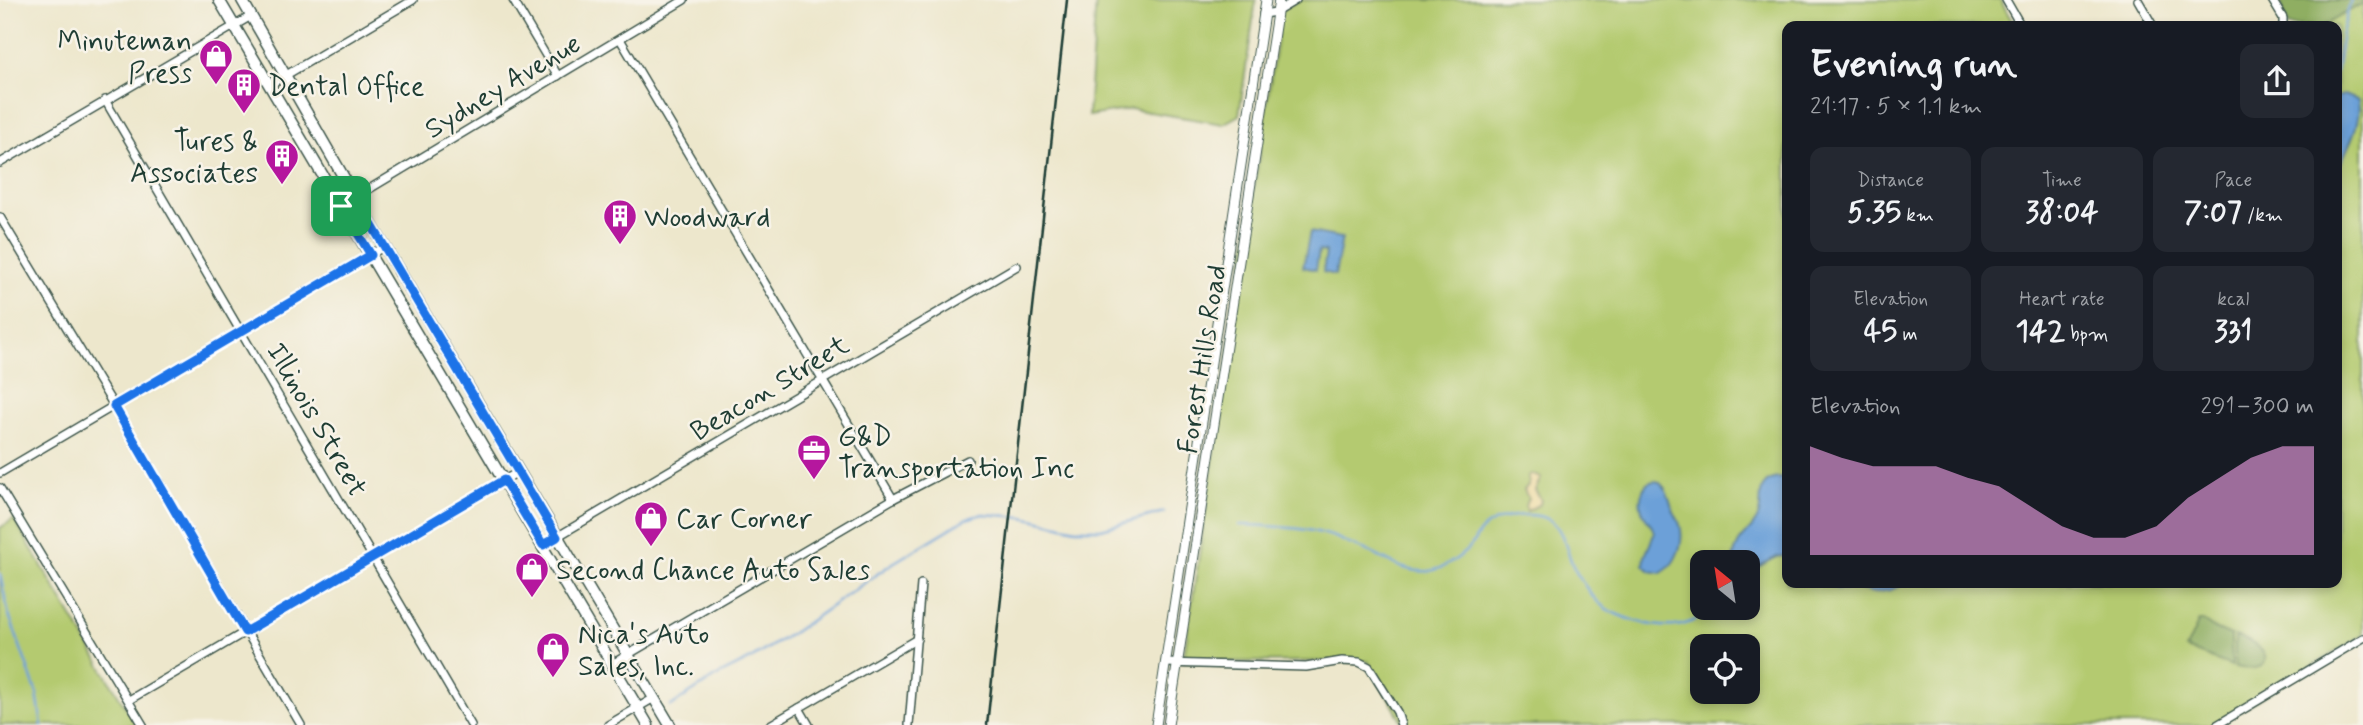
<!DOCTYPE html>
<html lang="en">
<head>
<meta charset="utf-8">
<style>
	:root { --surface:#171b24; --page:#242831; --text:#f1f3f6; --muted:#9ea1a6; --accent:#d690ce }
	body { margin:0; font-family:Mynerve,sans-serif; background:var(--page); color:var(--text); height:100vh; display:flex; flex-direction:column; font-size:26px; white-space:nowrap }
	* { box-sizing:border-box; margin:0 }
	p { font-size:23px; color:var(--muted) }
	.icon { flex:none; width:38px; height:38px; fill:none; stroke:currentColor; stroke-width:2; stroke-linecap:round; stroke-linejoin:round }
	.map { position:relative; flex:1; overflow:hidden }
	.drawer { position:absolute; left:1782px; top:21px; width:560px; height:567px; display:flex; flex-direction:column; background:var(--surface); border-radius:14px; box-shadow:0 4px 10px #0003 }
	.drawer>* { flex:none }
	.needle { width:46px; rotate:330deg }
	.fabs { position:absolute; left:1690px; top:550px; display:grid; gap:14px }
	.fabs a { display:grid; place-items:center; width:70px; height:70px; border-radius:14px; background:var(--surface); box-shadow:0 4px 10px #0003; font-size:35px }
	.pin { position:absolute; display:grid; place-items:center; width:60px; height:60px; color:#fff; margin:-30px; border-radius:14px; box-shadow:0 4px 10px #0006 }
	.round { display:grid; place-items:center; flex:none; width:74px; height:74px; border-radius:14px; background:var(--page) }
	.head { display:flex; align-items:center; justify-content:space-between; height:119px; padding:0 28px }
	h1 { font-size:38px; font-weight:700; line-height:52px }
	.figures { display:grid; grid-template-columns:repeat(3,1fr); gap:10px; height:119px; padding:7px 28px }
	.figures div { display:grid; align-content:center; border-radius:14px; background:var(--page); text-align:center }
	.figures b { font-size:30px; font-weight:700 }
	.figures small { font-size:19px; font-weight:400 }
	.figures p { font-size:19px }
	.chart { height:196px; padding:14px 28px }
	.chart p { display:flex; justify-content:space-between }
	.chart svg { width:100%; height:126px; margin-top:7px; fill:var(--accent); opacity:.7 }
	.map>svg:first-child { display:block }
</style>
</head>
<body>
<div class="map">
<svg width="2363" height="725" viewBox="0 0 2363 725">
	<rect width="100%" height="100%" fill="#f7f3e8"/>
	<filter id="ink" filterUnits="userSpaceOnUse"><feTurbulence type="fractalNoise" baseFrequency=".0143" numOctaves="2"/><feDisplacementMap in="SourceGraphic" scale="14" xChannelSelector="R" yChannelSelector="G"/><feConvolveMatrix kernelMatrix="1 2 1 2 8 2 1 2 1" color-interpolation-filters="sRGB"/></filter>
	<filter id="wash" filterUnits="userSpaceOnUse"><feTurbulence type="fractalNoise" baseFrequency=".00686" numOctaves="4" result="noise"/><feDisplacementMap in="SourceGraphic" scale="28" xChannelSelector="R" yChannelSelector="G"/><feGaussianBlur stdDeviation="1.57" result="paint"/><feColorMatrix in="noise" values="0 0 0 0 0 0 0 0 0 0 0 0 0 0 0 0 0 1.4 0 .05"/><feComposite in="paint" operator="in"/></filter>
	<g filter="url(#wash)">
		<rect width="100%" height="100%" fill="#ede7cc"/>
		<!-- green -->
		<g fill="#b4ca6f" stroke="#6a8452" stroke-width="2" fill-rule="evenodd">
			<polygon points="1096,0 1256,0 1239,115 1223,124 1131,109 1088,116"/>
			<path d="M1299,0H2000L2015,26H1787V583H2336V26H2323L2363,3V635L2216,725H1404L1368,661L1183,662L1281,11ZM1703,562H1748V607H1703ZM1703,646H1748V691H1703Z"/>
			<polygon points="14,519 136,725 0,725 0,528"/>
		</g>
		<!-- forest -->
		<g fill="#8fae62" stroke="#57764b" stroke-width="2">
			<polygon points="2280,0 2363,0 2363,3 2323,26 2288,26"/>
			<polygon points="2199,621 2203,621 2215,629 2231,636 2232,666 2186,649"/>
			<path d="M2235,636C2273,646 2278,676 2235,667Z"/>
		</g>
		<!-- sand -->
		<polygon fill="#eeda9e" stroke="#868c69" stroke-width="2" points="1531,474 1541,478 1535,490 1541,500 1540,504 1527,511 1525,506 1528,498 1524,490 1529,484 1528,476"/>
		<!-- water -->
		<g fill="#6ca0d8" stroke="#466e86" stroke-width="2">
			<path d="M2344,95L2358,100C2363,122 2346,152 2336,172V97Z"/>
			<polygon points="1310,232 1342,238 1335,275 1323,272 1326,252 1319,251 1316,270 1303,267"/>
			<path d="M1777,478L1787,479V555L1777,557L1748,572V562H1733C1735,535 1754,533 1759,514C1763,498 1755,483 1777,478Z"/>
			<path d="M1657,481C1666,486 1668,495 1671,504C1673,511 1678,518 1680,525C1685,542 1676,566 1661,573L1650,571L1644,565L1645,556L1655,532C1647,518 1635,508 1643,490C1646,483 1650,481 1657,481Z"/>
			<polygon points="1827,583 1906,583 1891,590 1874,593 1858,589 1837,589"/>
		</g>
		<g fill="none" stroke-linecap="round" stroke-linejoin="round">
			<!-- stream -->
			<g stroke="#6ca0d8" stroke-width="2.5">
				<polyline points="2336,71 2342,33 2351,0"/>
				<path d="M1240,525C1270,526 1319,527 1345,542C1353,546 1362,548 1370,552C1387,561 1407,573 1429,571C1445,569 1464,555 1473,543C1476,538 1478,534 1482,530C1496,516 1530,511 1548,519C1564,527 1567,555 1575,570C1579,578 1593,598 1600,604C1616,618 1654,628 1675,626C1691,624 1706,615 1720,607"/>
				<polyline points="0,574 8,612 37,694 42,725"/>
				<polyline points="671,706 715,677 749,660 797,630 893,563 966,519 983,514 1023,517 1076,529 1101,529 1164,512"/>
			</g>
		</g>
	</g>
	<g filter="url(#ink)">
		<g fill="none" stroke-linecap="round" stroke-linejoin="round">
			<!-- minor casing -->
			<g stroke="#3e564b" stroke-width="10">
				<g id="minor">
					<polyline points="513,0 558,76"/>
					<polyline points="2006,0 2021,26"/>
					<polyline points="2138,0 2153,26"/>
					<polyline points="2272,0 2283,18 2283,26"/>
					<polyline points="1263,14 1276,12 1296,0"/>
					<polyline points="620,39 893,499"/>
					<polyline points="271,84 413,0"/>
					<polyline points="105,100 471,725"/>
					<polyline points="0,163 251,16"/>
					<polyline points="341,206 684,0"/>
					<polyline points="0,217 114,406 301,725"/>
					<polyline points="0,473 385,246"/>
					<polyline points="0,488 143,725"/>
					<polyline points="543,545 1017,266"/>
					<polyline points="1165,663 1306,667 1342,661 1359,662 1369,667 1397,712 1401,725"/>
					<polyline points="612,664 893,499 968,460"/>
					<polyline points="129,700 518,472"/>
					<polyline points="799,708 809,725"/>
					<polyline points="608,725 654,698"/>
					<polyline points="770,725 917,639"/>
					<polyline points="909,725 921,584"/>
					<polyline points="2217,725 2363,638"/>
				</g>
			</g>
			<!-- tertiary casing -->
			<g stroke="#3e564b" stroke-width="11">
				<g id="tertiary">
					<polyline points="1156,725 1266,0"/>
					<polyline points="1168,725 1279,0"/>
				</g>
			</g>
			<!-- primary casing -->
			<g stroke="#3e564b" stroke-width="13">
				<g id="primary">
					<polyline points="219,0 648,725"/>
					<polyline points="242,0 355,197 670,725"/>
				</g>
			</g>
			<!-- minor -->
			<use href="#minor" stroke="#fff" stroke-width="7"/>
			<!-- tertiary -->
			<use href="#tertiary" stroke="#fff" stroke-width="9"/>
			<!-- primary -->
			<use href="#primary" stroke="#fff" stroke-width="10"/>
			<!-- rail -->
			<polyline stroke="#1f3d34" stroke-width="2.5" points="987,725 1067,0"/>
		</g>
	</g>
	<g fill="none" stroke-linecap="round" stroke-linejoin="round" filter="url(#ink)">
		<!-- route casing -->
		<g stroke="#fff" stroke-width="14">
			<polygon id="route" points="355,197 557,537 543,545 504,480 245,632 114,406 371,255 341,206"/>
		</g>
		<!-- route -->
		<use href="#route" stroke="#1a73e8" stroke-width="9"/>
	</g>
	<!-- icons -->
	<defs>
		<g id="shop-pin" transform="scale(1.75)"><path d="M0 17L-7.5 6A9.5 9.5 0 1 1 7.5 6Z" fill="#b5179e" stroke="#f7f3e8"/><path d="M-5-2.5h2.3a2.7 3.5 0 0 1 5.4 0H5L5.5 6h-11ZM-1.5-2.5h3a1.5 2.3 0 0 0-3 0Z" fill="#fff"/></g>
		<g id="building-pin" transform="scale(1.75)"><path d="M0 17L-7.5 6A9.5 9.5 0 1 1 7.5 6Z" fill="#b5179e" stroke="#f7f3e8"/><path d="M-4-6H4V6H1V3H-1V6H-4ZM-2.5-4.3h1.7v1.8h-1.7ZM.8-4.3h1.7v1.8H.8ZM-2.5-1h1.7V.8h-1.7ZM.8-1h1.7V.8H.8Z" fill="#fff"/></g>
		<g id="office-pin" transform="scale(1.75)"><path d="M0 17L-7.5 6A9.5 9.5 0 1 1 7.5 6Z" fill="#b5179e" stroke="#f7f3e8"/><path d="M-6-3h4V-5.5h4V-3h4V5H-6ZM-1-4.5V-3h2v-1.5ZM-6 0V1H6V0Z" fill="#fff"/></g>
	</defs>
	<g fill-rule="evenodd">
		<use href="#shop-pin" x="216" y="56"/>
		<use href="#building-pin" x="244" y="85"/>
		<use href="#building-pin" x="282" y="156"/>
		<use href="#building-pin" x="620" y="216"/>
		<use href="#office-pin" x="814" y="451"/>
		<use href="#shop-pin" x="651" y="518"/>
		<use href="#shop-pin" x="532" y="569"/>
		<use href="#shop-pin" x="553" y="649"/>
	</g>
	<g text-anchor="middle" stroke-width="5" stroke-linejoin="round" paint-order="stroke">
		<!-- poi labels -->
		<g font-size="28" fill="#1f3d34" stroke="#f7f3e8" text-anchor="start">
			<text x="192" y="50" text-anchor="end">Minuteman<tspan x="192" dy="32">Press</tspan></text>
			<text x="268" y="95">Dental Office</text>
			<text x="258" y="150" text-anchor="end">Tures &amp;<tspan x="258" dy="32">Associates</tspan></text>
			<text x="644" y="226">Woodward</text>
			<text x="838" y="445">G&amp;D<tspan x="838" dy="32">Transportation Inc</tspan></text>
			<text x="676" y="528">Car Corner</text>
			<text x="556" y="579">Second Chance Auto Sales</text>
			<text x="578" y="643">Nica's Auto<tspan x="578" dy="32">Sales, Inc.</tspan></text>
		</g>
		<!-- street labels -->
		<g font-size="28" fill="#1f3d34" stroke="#f7f3e8">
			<text transform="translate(502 85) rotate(-31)" y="10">Sydney Avenue</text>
			<text transform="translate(1201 359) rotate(-81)" y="10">Forest Hills Road</text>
			<text transform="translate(769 387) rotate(-31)" y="10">Beacon Street</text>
			<text transform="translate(318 419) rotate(60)" y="10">Illinois Street</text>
		</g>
	</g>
</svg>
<div class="fabs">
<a><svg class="needle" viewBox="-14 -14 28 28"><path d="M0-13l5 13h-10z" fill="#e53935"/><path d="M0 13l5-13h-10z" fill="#9ea1a6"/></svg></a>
<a><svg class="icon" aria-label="locate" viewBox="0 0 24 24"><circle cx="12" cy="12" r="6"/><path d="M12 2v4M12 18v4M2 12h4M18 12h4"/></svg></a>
</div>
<div class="pin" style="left:341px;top:206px;background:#1e9e55"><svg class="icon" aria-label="arrive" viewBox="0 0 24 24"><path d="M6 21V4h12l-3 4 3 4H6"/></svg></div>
<section class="drawer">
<div class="head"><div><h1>Evening run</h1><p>21:17 · 5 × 1.1 km</p></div><a class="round"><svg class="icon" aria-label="share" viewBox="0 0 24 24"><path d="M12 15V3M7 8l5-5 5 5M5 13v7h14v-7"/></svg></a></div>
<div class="figures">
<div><p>Distance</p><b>5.35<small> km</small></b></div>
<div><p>Time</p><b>38:04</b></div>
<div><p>Pace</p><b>7:07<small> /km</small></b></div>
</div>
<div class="figures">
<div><p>Elevation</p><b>45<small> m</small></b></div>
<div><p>Heart rate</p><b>142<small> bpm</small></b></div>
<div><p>kcal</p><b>331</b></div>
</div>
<div class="chart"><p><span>Elevation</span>291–300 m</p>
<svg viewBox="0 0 160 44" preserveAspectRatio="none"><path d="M0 44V6L10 10L20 13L30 13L40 13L50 17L60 20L70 27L80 34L90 38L100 38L110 34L120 24L130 17L140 10L150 6L160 6V44z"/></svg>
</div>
</section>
</div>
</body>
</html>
